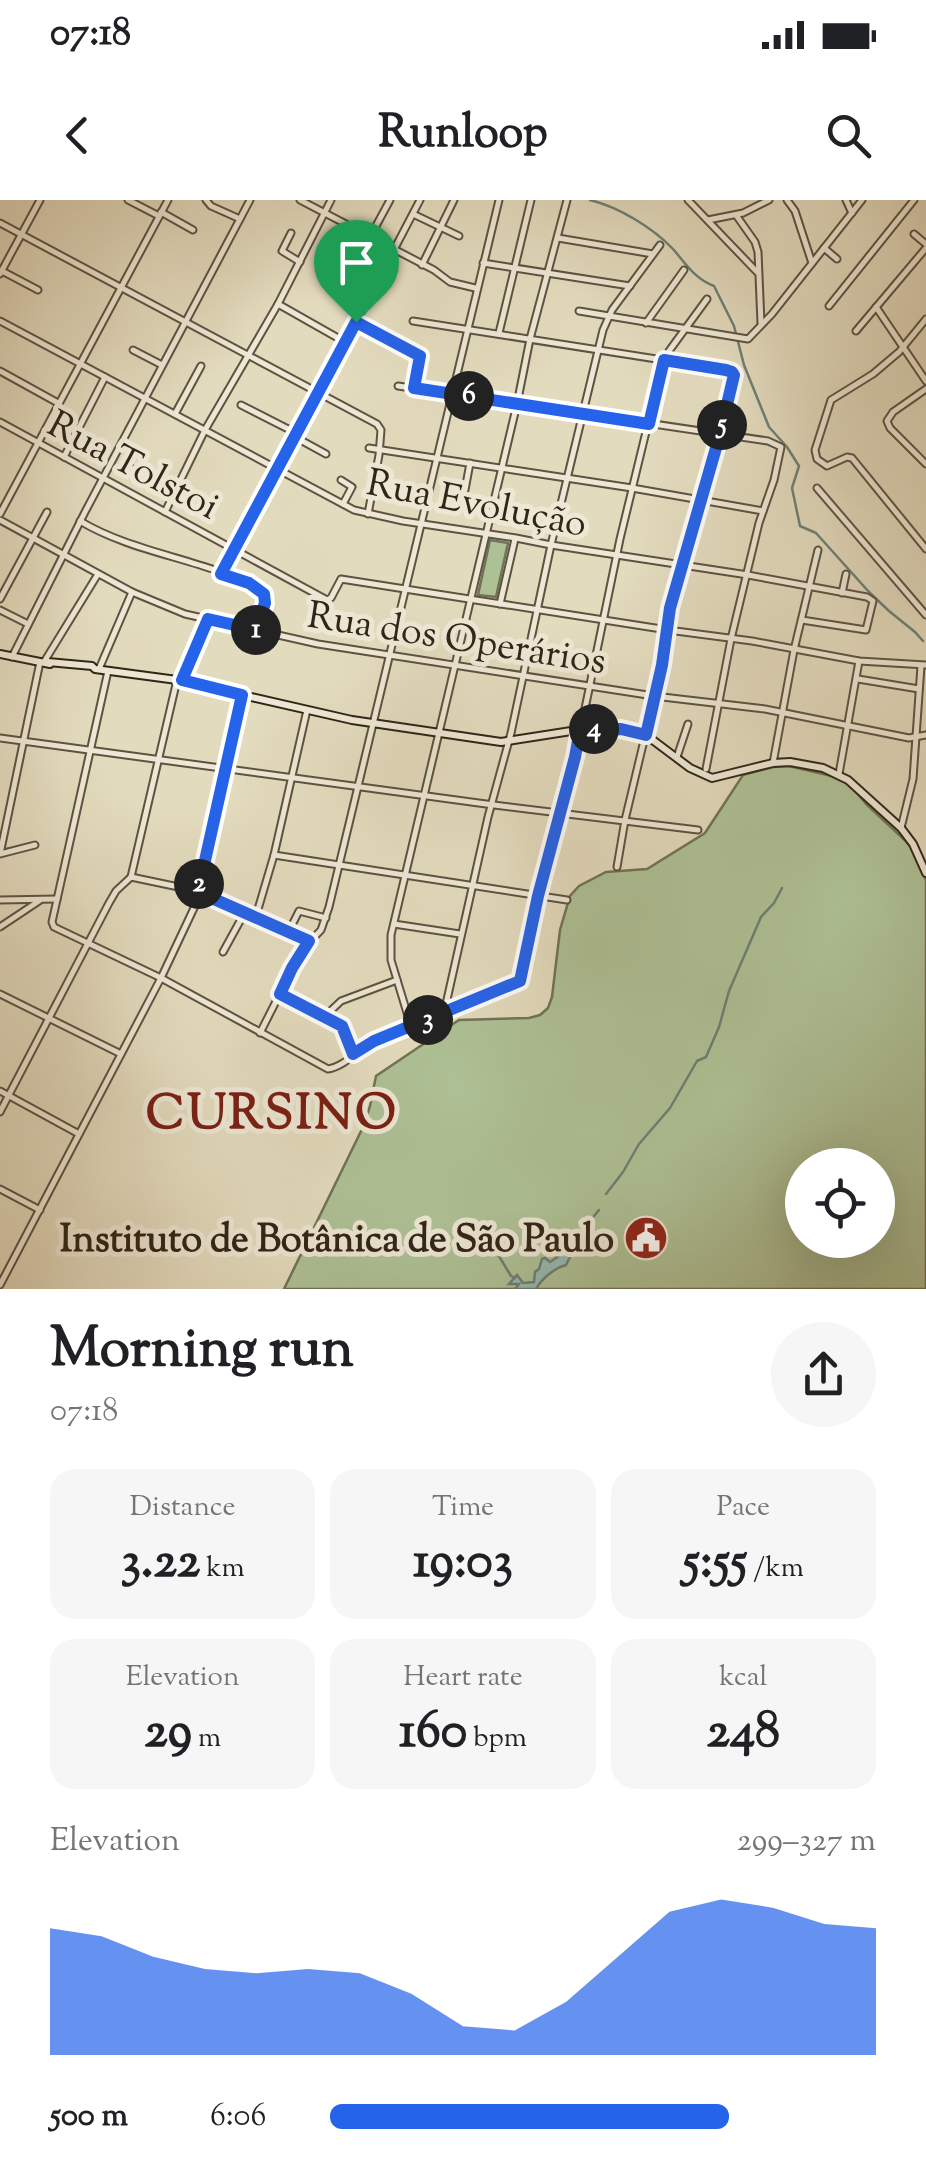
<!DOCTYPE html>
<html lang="en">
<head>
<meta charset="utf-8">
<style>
	:root { --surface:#fff; --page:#f6f6f6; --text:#202124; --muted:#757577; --accent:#2563eb }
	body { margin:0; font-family:"Sorts Mill Goudy",serif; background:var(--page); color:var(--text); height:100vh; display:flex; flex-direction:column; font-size:38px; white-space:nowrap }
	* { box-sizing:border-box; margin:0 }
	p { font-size:32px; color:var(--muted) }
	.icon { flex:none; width:55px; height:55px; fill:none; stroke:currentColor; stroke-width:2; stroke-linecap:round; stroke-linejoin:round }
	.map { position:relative; height:1089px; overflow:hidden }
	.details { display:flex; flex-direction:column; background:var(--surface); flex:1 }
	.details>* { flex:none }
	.controls { position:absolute; left:785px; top:948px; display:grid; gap:20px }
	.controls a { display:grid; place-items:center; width:110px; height:110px; border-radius:50%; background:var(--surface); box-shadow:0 10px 40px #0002; font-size:50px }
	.pin { position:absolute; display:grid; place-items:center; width:85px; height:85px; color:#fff; margin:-102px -42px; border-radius:50% 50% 50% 0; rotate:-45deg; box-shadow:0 0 10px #0007 }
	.pin .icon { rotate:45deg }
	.km { position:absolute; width:50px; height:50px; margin:-25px; border-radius:50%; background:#222; color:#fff; font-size:28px; line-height:50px; text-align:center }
	.round { display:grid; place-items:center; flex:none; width:105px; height:105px; border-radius:52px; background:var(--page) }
	.overview { display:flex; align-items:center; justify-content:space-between; height:170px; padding:0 50px }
	h1 { font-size:55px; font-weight:700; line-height:75px }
	.figures { display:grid; grid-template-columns:repeat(3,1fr); gap:15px; height:170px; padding:10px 50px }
	.figures div { display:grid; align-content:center; border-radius:25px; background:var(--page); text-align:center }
	.figures b { font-size:50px; font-weight:700 }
	.figures small { font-size:28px; font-weight:400 }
	.figures p { font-size:28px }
	.chart { height:280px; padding:20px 50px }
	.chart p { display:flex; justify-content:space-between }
	.chart svg { width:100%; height:180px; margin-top:10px; fill:var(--accent); opacity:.7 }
	ul { padding:0 50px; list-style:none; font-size:32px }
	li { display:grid; grid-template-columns:160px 120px 1fr; align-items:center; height:75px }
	li i { height:25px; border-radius:12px; background:var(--accent) }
	.status { display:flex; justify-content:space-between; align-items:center; height:70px; padding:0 50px; background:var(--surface); direction:ltr }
	.status svg { height:28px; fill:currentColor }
	header { display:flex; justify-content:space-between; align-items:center; height:130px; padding:0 50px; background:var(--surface); font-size:45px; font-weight:700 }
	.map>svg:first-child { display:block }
</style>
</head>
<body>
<div class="status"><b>07:18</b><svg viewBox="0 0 49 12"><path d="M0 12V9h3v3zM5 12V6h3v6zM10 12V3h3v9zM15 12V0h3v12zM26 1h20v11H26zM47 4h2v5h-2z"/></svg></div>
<header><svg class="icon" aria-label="back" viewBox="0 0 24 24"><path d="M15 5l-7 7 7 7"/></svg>Runloop<svg class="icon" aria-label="search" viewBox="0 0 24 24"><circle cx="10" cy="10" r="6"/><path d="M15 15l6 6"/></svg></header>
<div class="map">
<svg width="926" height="1089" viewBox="0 0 926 1089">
	<rect width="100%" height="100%" fill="#e3dbbe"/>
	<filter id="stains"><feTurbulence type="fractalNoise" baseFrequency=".002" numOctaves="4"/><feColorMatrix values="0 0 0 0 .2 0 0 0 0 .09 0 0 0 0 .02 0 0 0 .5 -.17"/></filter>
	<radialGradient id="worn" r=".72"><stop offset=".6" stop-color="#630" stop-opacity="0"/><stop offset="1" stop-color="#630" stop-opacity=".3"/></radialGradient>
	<!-- green -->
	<g fill="#aec196" stroke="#707356" stroke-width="2.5" fill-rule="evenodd">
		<polygon points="490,340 508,343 496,397 478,395"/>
		<path d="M789,566L836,577L849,584L867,605L910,645L926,680V1089H284L364,925L370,906L376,876L459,820L529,818L540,815L548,808L552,797L560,730L570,696L579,686L606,672L647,669L705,633L743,575L773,567ZM802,965H878V1040H802Z"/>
	</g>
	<!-- water -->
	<path fill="#95bbb3" stroke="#6d7f75" stroke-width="2.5" d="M565,1052L570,1057L566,1065C555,1068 542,1078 536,1089H515L519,1084H509L517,1075L523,1083L534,1082L535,1072L539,1069L542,1059L545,1058L550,1062Z"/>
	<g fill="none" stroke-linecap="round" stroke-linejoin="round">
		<!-- stream -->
		<g stroke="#6d7f75" stroke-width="2.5">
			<path d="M590,0C619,7 653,28 673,49C686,64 695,79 714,86L734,126L744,165L769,227L787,247L799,266L792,288L800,326L816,333L869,392L889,411L915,432L923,441"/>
			<polyline points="606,994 623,972 639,944 670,908 697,861 706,857 719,827 729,791 761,717 774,703 782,688"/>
			<polyline points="476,1028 489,1042"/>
			<polyline points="494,1048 511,1076 515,1078"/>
			<polyline points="568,1056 577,1037 599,1010"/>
		</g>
		<!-- minor casing -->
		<g stroke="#5e5241" stroke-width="9">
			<g id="minor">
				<polyline points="128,0 159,16"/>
				<polyline points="206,0 211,6 240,19"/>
				<polyline points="300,0 434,70 450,82 475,88"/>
				<polyline points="688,0 757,72"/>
				<polyline points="787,0 795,11 812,63"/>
				<polyline points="846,0 852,13"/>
				<polyline points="161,12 193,30"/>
				<polyline points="413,14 459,36"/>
				<polyline points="736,15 755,42 758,52 761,123"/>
				<polyline points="708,20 743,13 769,0"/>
				<polyline points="0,23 377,224 381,230 379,255 368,314"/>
				<polyline points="291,33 282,51 300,62"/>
				<polyline points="914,34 926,44"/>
				<polyline points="370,37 390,0"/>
				<polyline points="558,38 653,54"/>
				<polyline points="824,48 837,59"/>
				<polyline points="483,63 630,86"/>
				<polyline points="422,65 454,0"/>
				<polyline points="2,71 38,90"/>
				<polyline points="0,74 40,0"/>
				<polyline points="278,104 345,142"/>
				<polyline points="829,106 914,0"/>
				<polyline points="876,107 926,181"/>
				<polyline points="579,111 748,139 772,114 862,0"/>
				<polyline points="926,119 899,152 873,174 831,200 815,250 817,259 827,266 847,257 852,258 926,349"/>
				<polyline points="0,121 354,310 403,321 516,338 551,345 748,375 867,397 873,401 866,430 802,420"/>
				<polyline points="356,121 420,155 415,188"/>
				<polyline points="413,121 727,170 733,173 720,234 670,408 662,465 625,620 617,667"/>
				<polyline points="646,123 684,70"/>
				<polyline points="856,131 926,48"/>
				<polyline points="499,133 531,0"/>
				<polyline points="133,150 162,165"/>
				<polyline points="0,171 58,203"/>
				<polyline points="398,186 768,241 781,247 774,280 759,323 731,439 706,569"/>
				<polyline points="926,189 893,212 887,221 890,228 926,264"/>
				<polyline points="241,205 296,233"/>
				<polyline points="175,214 201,166"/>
				<polyline points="0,222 327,400 331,398 341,379 668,430 752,441 859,461 926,465"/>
				<polyline points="295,237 326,254"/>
				<polyline points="369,248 632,288 763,311"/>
				<polyline points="64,257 105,177"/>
				<polyline points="127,266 175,291"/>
				<polyline points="341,280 352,287 343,304"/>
				<polyline points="817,288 926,415"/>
				<polyline points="465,290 470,263"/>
				<polyline points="165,312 205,230 278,104 331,0"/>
				<polyline points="0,314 168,0"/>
				<polyline points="0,320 132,392 185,414 318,444 654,496 765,509 909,538 926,535"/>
				<path d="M80,321C133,353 203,359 258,388L265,398L256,430"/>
				<polyline points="221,374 319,193 420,0"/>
				<polyline points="842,393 846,374"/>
				<polyline points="0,399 47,312"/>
				<polyline points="500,404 515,339"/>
				<polyline points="0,410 28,424"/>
				<polyline points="12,457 85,312 250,0"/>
				<polyline points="44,462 98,374"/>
				<polyline points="99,469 132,392"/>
				<path d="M108,471L52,722L54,727L161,778L328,869C344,867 359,849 374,841L515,784L520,779L539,696L575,557L620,339L661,170L669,151L707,99"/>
				<polyline points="858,479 919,489"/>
				<polyline points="181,481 208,419"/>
				<polyline points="0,538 486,604 698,630"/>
				<polyline points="677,557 688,524"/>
				<polyline points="773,563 794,450 818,350"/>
				<polyline points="839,574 859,461"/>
				<polyline points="901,628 913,579 921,466"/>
				<polyline points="35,645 0,654 40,462"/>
				<polyline points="274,655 567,700"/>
				<polyline points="131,677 177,480"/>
				<polyline points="131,677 193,690 256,716 309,741"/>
				<polyline points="0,700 57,699"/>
				<polyline points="256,716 274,655 307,510"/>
				<polyline points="394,724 460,734"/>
				<polyline points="0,727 39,701"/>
				<polyline points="289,731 299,711 326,718"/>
				<polyline points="223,752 245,712"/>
				<polyline points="0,794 121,854"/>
				<polyline points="281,794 342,827 353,854"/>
				<polyline points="444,813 488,617 511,533 551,345 603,130 612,110 660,45"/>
				<polyline points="324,817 341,801 397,780"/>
				<polyline points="411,826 391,760 391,735 517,204 530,139 567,0"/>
				<polyline points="260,833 302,750 321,730 329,707 499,0"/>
				<polyline points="0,891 79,934"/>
				<polyline points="0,912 109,703 116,691 131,677"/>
				<polyline points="0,989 40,1010"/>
				<polyline points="0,1085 161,778 194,708 241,495"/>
			</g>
		</g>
		<!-- secondary casing -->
		<g stroke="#312517" stroke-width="10">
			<g id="secondary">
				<polyline points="0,454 50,464"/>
				<polyline points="48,462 92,466 95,469 177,480 352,520 501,542 584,529 630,530 646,535 690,568 712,578 773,563 790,562 823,568 848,580 901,628 913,644 926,673"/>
			</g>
		</g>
		<!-- minor -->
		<use href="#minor" stroke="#ede8d5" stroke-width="5"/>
		<!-- secondary -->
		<use href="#secondary" stroke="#ede8d5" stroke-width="6"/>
	</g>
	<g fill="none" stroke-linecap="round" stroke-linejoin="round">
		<!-- route casing -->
		<g stroke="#fff" stroke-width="20">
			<polygon id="route" points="356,122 420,156 414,188 649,224 664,160 726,170 732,172 734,175 720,234 670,408 662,465 646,535 621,529 580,530 575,557 538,696 520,781 374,841 353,854 342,826 280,794 292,768 309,741 198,692 242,495 182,480 208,419 256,430 265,403 264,394 249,383 221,374"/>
		</g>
		<!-- route -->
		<use href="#route" stroke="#2563eb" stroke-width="12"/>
	</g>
	<!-- icons -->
	<defs>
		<g id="civic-disc" transform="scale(2.25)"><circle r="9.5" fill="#8f2418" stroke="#ede8d5"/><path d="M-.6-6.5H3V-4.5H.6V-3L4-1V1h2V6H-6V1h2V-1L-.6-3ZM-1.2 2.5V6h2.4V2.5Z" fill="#fff"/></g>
	</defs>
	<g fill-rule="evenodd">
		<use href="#civic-disc" x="646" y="1038"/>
	</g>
	<g text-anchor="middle" stroke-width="10" stroke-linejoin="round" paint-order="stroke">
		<!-- street labels -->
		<g font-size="38" fill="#312517" stroke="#ede8d5">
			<text transform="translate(134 264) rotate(28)" y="13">Rua Tolstoi</text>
			<text transform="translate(477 302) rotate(11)" y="13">Rua Evolução</text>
			<text transform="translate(457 437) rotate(9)" y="13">Rua dos Operários</text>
		</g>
		<!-- poi labels -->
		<g font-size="38" font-weight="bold" fill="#312517" stroke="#ede8d5" text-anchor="end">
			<text x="614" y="1051">Instituto de Botânica de São Paulo</text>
		</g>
		<!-- district labels -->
		<g font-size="48" font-weight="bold" letter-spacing="2.5" fill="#7a1f14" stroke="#ede8d5">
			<text x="272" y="928">CURSINO</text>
		</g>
	</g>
	<rect width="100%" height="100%" filter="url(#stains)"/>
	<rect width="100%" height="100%" fill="url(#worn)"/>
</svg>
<div class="controls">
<a><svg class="icon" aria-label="locate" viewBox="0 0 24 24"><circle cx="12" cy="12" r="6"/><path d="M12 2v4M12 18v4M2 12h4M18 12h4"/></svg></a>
</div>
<div class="pin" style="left:356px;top:122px;background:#1e9e55"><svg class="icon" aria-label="arrive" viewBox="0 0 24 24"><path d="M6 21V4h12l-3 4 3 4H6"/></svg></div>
<b class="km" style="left:256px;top:430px">1</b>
<b class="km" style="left:199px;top:684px">2</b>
<b class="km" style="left:428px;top:820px">3</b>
<b class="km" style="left:594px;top:529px">4</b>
<b class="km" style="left:722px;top:225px">5</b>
<b class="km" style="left:469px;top:196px">6</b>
</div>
<section class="details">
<div class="overview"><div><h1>Morning run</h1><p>07:18</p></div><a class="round"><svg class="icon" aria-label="share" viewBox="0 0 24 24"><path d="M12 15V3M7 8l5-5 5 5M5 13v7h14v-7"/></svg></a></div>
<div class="figures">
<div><p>Distance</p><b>3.22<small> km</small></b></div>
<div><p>Time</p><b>19:03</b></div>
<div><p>Pace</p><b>5:55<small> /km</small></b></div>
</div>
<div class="figures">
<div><p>Elevation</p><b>29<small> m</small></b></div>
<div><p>Heart rate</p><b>160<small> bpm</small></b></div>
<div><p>kcal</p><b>248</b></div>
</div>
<div class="chart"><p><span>Elevation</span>299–327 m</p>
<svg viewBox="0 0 160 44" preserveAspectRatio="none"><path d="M0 44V13L10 15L20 20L30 23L40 24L50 23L60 24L70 29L80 37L90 38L100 31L110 20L120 9L130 6L140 8L150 12L160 13V44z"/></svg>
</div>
<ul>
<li><b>500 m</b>6:06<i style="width:73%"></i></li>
</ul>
</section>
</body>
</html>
